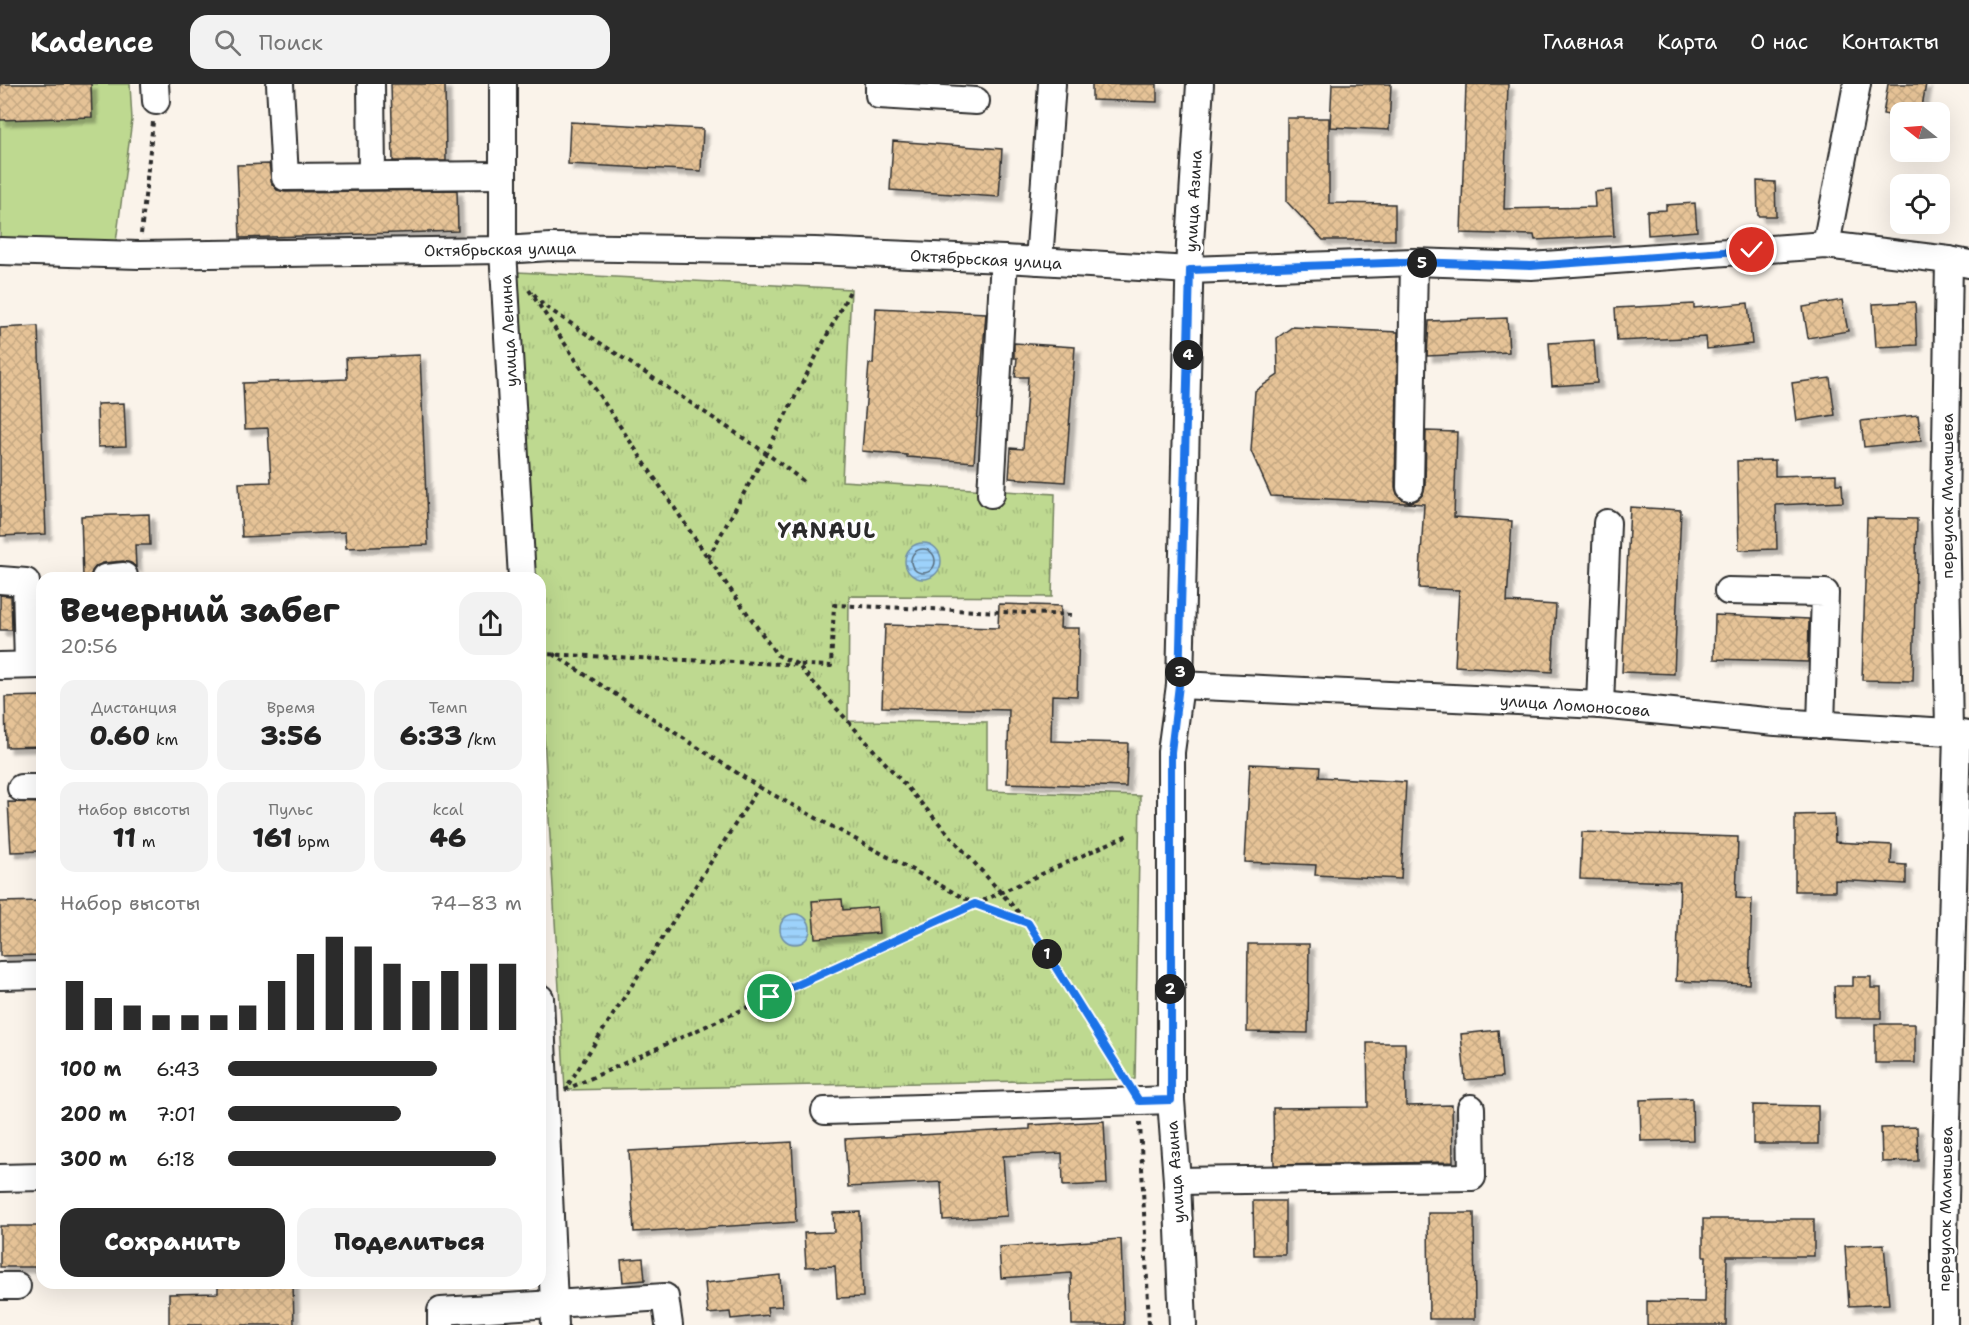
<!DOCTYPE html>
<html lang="ru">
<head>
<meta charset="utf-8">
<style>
	:root { --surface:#fff; --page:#f2f2f2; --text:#222; --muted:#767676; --accent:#2b2b2b }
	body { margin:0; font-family:"Shantell Sans",sans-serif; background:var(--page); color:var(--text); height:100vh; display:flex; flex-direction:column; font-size:22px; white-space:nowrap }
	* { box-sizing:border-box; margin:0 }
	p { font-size:20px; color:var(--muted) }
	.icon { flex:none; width:33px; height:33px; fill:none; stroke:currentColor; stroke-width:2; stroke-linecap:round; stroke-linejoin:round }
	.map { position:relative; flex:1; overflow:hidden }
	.drawer { position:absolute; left:36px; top:488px; width:510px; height:717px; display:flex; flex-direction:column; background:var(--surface); border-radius:18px; box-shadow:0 6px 24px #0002 }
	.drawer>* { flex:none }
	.needle { width:39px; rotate:287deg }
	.controls { position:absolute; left:1890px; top:18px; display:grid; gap:12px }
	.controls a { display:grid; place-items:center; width:60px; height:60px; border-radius:12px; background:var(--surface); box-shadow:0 6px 24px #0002; font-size:30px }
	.pin { position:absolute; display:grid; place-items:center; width:51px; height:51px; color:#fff; margin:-26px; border:3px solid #fff; border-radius:50%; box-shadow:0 2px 6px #0007 }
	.km { position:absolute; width:30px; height:30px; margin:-15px; border-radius:50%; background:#222; color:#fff; font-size:16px; line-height:30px; text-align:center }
	.round { display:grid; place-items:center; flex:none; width:63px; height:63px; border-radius:18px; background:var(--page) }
	.summary { display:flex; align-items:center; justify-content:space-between; height:102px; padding:0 24px }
	h1 { font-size:33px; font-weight:800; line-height:45px }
	.metrics { display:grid; grid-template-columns:repeat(3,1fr); gap:9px; height:102px; padding:6px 24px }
	.metrics div { display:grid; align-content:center; border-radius:15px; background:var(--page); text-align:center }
	.metrics b { font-size:26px; font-weight:800 }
	.metrics small { font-size:16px; font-weight:400 }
	.metrics p { font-size:16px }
	.chart { height:168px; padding:12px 24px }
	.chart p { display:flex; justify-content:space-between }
	.chart svg { width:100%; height:108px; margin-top:6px; stroke:var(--accent); stroke-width:6 }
	.primary-button { display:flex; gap:12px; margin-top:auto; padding:12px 24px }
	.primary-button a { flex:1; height:69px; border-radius:18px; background:var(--accent); color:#fff; font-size:24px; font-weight:800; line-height:69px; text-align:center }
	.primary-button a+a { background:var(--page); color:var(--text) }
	ul { padding:0 24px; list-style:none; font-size:20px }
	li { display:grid; grid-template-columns:96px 72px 1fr; align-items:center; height:45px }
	li i { height:15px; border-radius:8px; background:var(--accent) }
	header { display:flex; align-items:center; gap:36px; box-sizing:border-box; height:84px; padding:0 30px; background:var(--accent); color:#fff }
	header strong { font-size:28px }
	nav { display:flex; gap:33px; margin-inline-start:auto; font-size:21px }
	.search { width:420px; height:54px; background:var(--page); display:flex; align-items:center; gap:15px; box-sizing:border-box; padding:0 21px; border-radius:18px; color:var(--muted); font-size:22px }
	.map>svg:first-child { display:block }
</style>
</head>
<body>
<header>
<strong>Kadence</strong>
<div class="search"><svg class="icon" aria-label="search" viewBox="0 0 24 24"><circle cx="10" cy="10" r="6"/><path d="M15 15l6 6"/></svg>Поиск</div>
<nav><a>Главная</a><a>Карта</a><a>О нас</a><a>Контакты</a></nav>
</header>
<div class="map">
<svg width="1969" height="1241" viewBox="0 0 1969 1241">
	<defs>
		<pattern id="park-tufts" width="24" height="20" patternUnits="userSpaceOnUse" patternTransform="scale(1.5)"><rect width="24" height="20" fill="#bed990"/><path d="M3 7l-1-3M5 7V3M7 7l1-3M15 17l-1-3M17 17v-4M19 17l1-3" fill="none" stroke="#a3ba7c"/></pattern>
		<pattern id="water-rules" width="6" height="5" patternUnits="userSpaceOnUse" patternTransform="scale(1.5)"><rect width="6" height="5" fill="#9dd2fb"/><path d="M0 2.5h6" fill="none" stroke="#87b4d7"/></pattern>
		<pattern id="building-cross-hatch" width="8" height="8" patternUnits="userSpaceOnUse" patternTransform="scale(1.5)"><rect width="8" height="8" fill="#e6c397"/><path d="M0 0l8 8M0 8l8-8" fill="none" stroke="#c5a882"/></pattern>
		<filter id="shadow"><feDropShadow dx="5.5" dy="5.5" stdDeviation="1.5" flood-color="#0004"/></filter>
	</defs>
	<rect width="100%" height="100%" fill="#faf3ea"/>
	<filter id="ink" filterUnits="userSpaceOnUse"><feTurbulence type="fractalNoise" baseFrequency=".0167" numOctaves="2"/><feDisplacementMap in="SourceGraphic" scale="12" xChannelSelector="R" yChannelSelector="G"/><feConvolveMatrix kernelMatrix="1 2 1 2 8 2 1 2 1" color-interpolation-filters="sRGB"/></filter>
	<g filter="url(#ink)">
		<!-- grass -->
		<polygon fill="#bed990" stroke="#74825e" stroke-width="1.5" points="0,0 130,0 132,36 116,158 0,157"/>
		<!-- park -->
		<polygon fill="url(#park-tufts)" stroke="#74825e" stroke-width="1.5" points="517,188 851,205 842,397 1055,410 1052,513 849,512 848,637 987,638 987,707 1140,712 1135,995 565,1006 540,583 540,494 535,493"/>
		<!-- water -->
		<g fill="url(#water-rules)" stroke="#6f8fa8" stroke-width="1.5">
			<circle cx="923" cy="477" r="18"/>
			<circle cx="795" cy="845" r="15"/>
		</g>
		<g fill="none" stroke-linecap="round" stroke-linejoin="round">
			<!-- shore -->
			<circle stroke="#596e7e" stroke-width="1.5" cx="923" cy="477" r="12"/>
		</g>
		<!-- building -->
		<g fill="url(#building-cross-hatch)" stroke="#2b2b2b" stroke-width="1.5" filter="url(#shadow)">
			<polygon points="0,0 91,0 92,33 0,36"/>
			<polygon points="391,0 445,0 446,77 393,77"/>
			<polygon points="1092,0 1157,0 1157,18 1092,16"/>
			<polygon points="1332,0 1391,0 1389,46 1330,43"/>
			<polygon points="1466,0 1508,0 1504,125 1595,123 1594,108 1611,106 1614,152 1535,156 1534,151 1461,149"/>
			<polygon points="1888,0 1926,0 1921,28 1900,28 1900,33 1883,30"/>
			<polygon points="1287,34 1329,34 1329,119 1395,120 1395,156 1323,156 1287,118"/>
			<polygon points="570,38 703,45 701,87 568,80"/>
			<polygon points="893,57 1002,65 999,113 890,106"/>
			<polygon points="269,80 272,100 277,106 285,108 457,106 458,147 240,154 237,81"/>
			<polygon points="1757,97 1775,98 1776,132 1758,132"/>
			<polygon points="1695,119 1697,147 1648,151 1647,127 1666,126 1666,121"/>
			<polygon points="1842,216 1848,247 1808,254 1803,223"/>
			<polygon points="1915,218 1917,261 1876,263 1873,220"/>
			<polygon points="1748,219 1752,260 1707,265 1706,253 1617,257 1615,224 1694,220 1694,224"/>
			<polygon points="876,224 986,229 974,378 907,373 907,371 862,367 869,280 873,280"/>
			<polygon points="1507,234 1509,268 1427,272 1429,237"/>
			<polygon points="38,242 46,450 0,452 0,244"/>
			<polygon points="1292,243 1398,248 1395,403 1397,410 1402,415 1409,418 1417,416 1423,410 1425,403 1426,347 1457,348 1454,433 1512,437 1507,518 1556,521 1552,588 1455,582 1459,506 1419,504 1424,420 1271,412 1251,367 1255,307 1278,291 1277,254"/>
			<polygon points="1594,256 1597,299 1552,302 1549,259"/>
			<polygon points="1014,259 1075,263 1065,398 1009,394 1011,364 1023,365 1028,293 1015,293 1017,274 1014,274"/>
			<polygon points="420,271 428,461 346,464 345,448 242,453 239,399 271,398 268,344 245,345 243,299 347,295 346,274"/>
			<polygon points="1830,294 1835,331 1797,337 1792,299"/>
			<polygon points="124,319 126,362 98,363 97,320"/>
			<polygon points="1918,331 1921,357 1864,363 1861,337"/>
			<polygon points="1775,376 1775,392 1836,390 1836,400 1842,400 1843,418 1776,421 1777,465 1739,466 1737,377"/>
			<polygon points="1630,423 1681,426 1674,590 1622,588"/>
			<polygon points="149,430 150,461 135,461 136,483 131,479 123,477 103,479 96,482 92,487 90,494 83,494 81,432"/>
			<polygon points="1867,434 1917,435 1913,597 1862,596"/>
			<polygon points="0,511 11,512 12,546 0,546"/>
			<polygon points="999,520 1061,522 1060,544 1079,544 1077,612 1052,611 1051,657 1128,659 1126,703 1007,699 1009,626 882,623 885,541 998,544"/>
			<polygon points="1715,531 1809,535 1808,578 1714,575"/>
			<polygon points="42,612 42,662 6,663 5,613"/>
			<polygon points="1250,680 1320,683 1319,693 1406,698 1401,795 1315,791 1316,781 1245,778"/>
			<polygon points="8,718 42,719 42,767 11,768"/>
			<polygon points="1834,730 1835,758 1892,761 1891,780 1906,781 1906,800 1835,796 1835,807 1795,807 1795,731"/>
			<polygon points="1582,748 1738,753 1736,814 1752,815 1749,900 1676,897 1680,798 1580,795"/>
			<polygon points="842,815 843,826 877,823 879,849 815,854 812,817"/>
			<polygon points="42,817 42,871 0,872 0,818"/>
			<polygon points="1248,860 1309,860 1308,949 1247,948"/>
			<polygon points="1853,893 1871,893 1871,904 1881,904 1881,934 1835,934 1834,902 1853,902"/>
			<rect x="1875" y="940" width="40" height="39"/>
			<polygon points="1498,946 1502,993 1465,996 1461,950"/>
			<polygon points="1367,959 1405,959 1406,1022 1452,1021 1453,1078 1274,1081 1273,1024 1368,1023"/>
			<polygon points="1692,1014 1693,1056 1641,1057 1640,1016"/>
			<polygon points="1753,1021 1818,1022 1818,1060 1753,1060"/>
			<polygon points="1104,1037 1107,1100 1063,1102 1062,1069 1003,1072 1007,1132 943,1136 941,1098 848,1103 845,1055 1030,1045 1030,1041"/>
			<polygon points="1917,1043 1918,1077 1882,1078 1881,1044"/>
			<polygon points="792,1058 796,1138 634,1148 629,1067"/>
			<polygon points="1253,1117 1285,1117 1285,1171 1254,1171"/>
			<polygon points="860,1128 863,1213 837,1214 835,1182 806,1183 804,1149 834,1148 833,1129"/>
			<polygon points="1428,1129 1474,1129 1475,1235 1429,1235"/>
			<polygon points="1703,1135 1814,1135 1814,1172 1727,1172 1726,1241 1647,1241 1647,1217 1705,1218 1706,1172 1703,1172"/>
			<polygon points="0,1142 42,1142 42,1167 36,1167 36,1183 0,1183"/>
			<polygon points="1121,1155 1124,1241 1072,1241 1071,1189 1001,1194 999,1163"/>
			<polygon points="1884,1160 1889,1220 1849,1222 1845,1162"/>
			<polygon points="643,1174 645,1196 623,1198 621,1176"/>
			<polygon points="780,1191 782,1222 767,1223 768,1231 731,1235 730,1228 708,1230 705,1199"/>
			<polygon points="218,1198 293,1198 294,1241 169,1241 169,1210 218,1209"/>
		</g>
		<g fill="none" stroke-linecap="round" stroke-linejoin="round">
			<!-- minor casing -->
			<g stroke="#2b2b2b" stroke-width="30">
				<g id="minor">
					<polyline points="155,0 156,17"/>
					<polyline points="280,0 285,93 503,91"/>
					<polyline points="371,0 372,92"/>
					<polyline points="503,0 503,166 522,494"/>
					<polyline points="879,0 879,11 976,17"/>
					<polyline points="1826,161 1857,0"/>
					<polyline points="0,167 139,171 503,166 551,163 815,167 1004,175 1190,186 1414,178 1531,182 1826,161 1949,176 1969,180"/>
					<polyline points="1949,176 1945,424 1949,648"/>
					<polyline points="1039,177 1052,0"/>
					<polyline points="1410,403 1414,178"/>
					<polyline points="991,410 1004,175"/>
					<polyline points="105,494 124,492"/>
					<polyline points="0,496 26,498 28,581"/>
					<polyline points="1728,507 1825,509 1821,641"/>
					<polyline points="0,582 42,581"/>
					<polyline points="1180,601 1600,621 1776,638 1949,648 1969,651"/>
					<polyline points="1600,621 1607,439"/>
					<polyline points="21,704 42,704"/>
					<polyline points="0,892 42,891"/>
					<polyline points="540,914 555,1241"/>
					<polyline points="825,1027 1171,1016"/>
					<polyline points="0,1094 42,1093"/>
					<polyline points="1177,1097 1472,1093 1471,1024"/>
					<polyline points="0,1202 17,1202"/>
					<polyline points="441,1241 441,1227 665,1213 669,1241"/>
					<polyline points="1183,1241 1177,1097 1171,1016 1171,668 1180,601 1190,160 1200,0"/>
					<polyline points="1944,1241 1944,1153 1957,649"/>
				</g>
			</g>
			<!-- path -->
			<g stroke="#2b2b2b" stroke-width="4" stroke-dasharray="4.5 4.5" stroke-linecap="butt">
				<polyline points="141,150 153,38"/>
				<polyline points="529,206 708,474 777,571 797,580 1028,839 1126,996"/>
				<polyline points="534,210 543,221 766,369 806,399"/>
				<polyline points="708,474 766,369 851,205"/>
				<polyline points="540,570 831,582 834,521 1074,531"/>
				<polyline points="553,570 759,703 568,1001"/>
				<polyline points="759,703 975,820 1026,838"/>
				<polyline points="565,1006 1130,750"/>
				<polyline points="1140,1038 1149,1241"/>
			</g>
			<!-- minor -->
			<use href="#minor" stroke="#fff" stroke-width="26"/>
		</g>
	</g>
	<g fill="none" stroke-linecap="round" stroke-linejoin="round" filter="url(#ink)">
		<!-- route casing -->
		<g stroke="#fff" stroke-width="12">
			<polyline id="route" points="770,913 975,820 1028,839 1139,1017 1171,1016 1171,668 1179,601 1190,186 1414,178 1531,182 1752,166"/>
		</g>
		<!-- route -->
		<use href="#route" stroke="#1a73e8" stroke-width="8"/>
	</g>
	<g text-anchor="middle" stroke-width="6" stroke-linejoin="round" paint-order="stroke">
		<!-- street labels -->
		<g font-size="16" fill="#2b2b2b" stroke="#fff">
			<text transform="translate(1193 117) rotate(-87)" y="6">улица Азина</text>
			<text transform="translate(500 165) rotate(-1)" y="6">Октябрьская улица</text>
			<text transform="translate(986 175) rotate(3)" y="6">Октябрьская улица</text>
			<text transform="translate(508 247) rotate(-93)" y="6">улица Ленина</text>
			<text transform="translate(1947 412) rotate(-90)" y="6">переулок Малышева</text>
			<text transform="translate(1575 621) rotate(4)" y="6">улица Ломоносова</text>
			<text transform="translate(1175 1088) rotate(-94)" y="6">улица Азина</text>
			<text transform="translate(1945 1125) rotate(-89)" y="6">переулок Малышева</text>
		</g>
		<!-- district labels -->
		<g font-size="22" font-weight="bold" letter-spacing="1.5" fill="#2b2b2b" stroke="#fff">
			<text x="827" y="454">YANAUL</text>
		</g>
	</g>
</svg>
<div class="controls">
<a><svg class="needle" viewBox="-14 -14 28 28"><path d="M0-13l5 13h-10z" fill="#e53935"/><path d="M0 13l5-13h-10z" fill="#767676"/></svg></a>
<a><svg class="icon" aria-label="locate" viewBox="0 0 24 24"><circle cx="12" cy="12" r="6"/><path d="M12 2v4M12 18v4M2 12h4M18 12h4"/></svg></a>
</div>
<div class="pin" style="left:770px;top:913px;background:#1e9e55"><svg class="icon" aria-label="arrive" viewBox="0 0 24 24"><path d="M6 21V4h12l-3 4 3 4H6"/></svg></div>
<div class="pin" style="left:1752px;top:166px;background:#d93025"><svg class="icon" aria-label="check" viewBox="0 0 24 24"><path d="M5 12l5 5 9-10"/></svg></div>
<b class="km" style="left:1047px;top:870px">1</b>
<b class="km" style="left:1170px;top:905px">2</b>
<b class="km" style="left:1180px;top:588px">3</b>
<b class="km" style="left:1188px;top:271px">4</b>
<b class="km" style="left:1422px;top:179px">5</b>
<section class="drawer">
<div class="summary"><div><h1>Вечерний забег</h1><p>20:56</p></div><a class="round"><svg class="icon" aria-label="share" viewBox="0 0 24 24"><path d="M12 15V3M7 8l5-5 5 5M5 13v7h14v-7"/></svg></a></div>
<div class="metrics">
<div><p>Дистанция</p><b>0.60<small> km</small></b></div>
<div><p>Время</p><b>3:56</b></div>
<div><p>Темп</p><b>6:33<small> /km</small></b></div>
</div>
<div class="metrics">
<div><p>Набор высоты</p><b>11<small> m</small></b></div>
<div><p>Пульс</p><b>161<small> bpm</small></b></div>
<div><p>kcal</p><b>46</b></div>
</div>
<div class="chart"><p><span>Набор высоты</span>74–83 m</p>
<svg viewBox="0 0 160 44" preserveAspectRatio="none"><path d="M5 44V24M15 44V31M25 44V34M35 44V38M45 44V38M55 44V38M65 44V34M75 44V24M85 44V13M95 44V6M105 44V10M115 44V17M125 44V24M135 44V20M145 44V17M155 44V17"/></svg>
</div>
<ul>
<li><b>100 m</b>6:43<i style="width:71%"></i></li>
<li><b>200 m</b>7:01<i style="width:59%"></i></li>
<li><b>300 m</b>6:18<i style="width:91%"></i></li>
</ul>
<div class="primary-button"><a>Сохранить</a><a>Поделиться</a></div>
</section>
</div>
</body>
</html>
